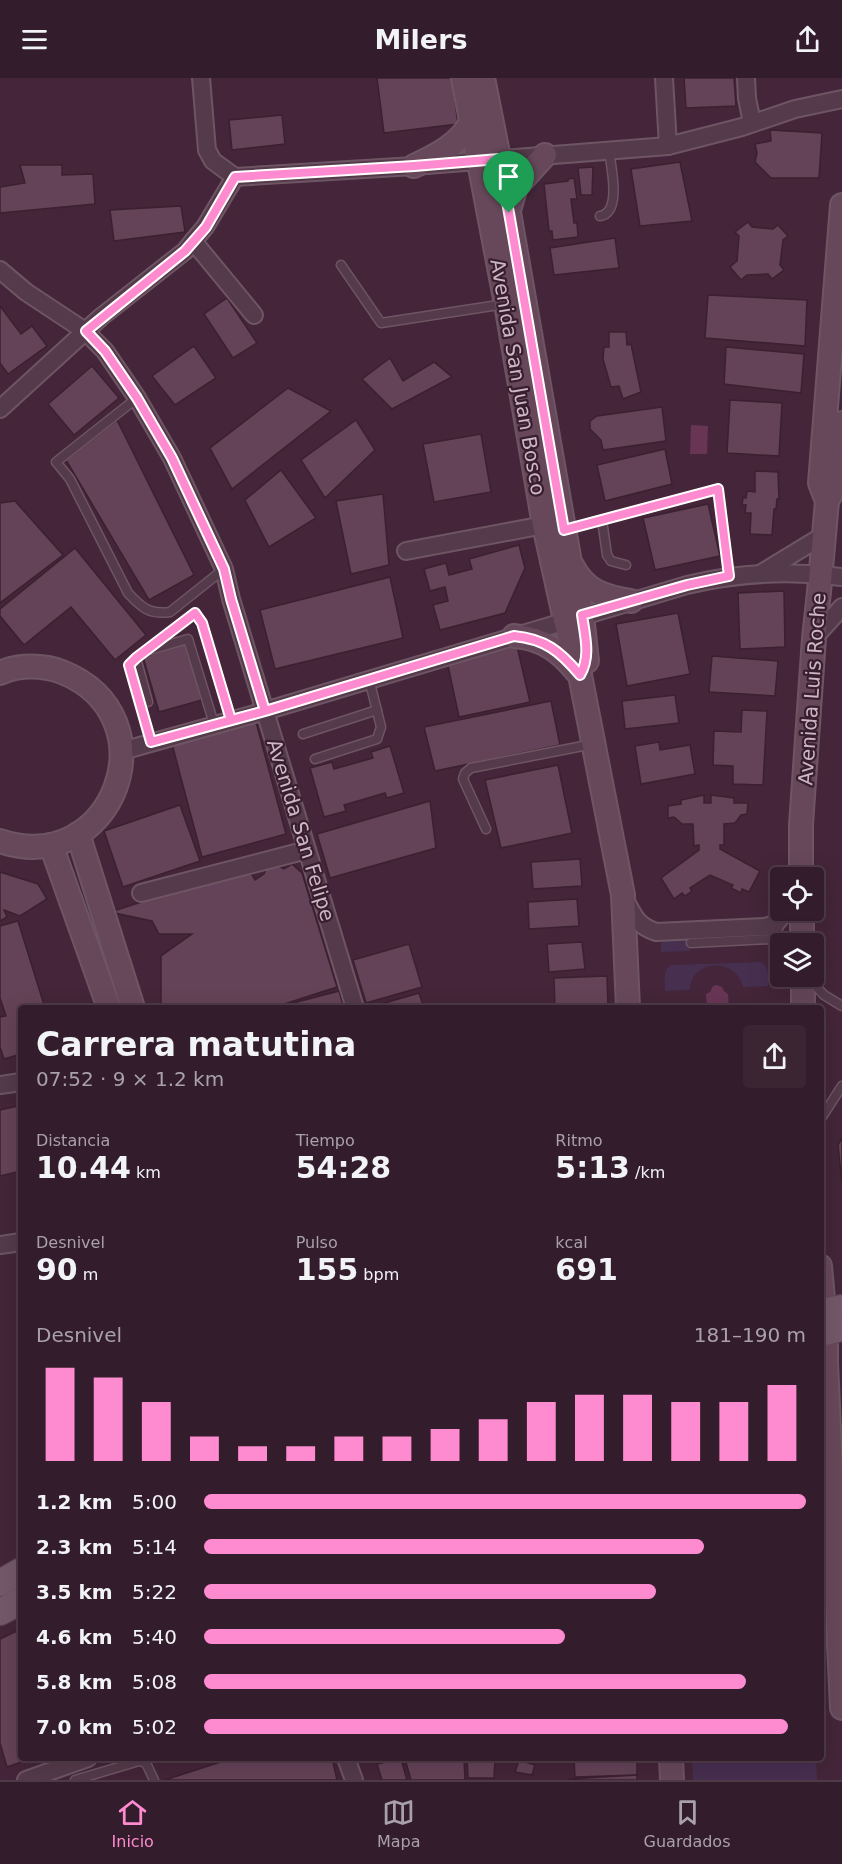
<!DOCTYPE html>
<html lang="es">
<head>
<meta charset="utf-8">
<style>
	:root { --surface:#331c2b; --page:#3b2533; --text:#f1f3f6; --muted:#a9a1a9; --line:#4e3a47; --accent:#fe8bd0 }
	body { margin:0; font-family:"DejaVu Sans",sans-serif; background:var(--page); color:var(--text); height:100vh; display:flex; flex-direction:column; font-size:22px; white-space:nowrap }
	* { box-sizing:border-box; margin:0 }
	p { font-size:20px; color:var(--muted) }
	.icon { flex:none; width:33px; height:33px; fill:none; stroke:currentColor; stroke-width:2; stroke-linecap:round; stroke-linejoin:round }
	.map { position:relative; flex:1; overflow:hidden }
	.details { position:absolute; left:18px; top:927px; width:806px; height:756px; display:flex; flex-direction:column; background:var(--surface); border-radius:6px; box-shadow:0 6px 24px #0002,0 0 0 2px var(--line) }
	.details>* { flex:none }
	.controls { position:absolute; left:770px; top:789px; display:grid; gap:12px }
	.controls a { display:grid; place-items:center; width:54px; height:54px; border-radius:6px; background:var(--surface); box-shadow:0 6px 24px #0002,0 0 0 2px var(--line); font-size:30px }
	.pin { position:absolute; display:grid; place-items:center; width:51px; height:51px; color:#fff; margin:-62px -26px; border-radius:50% 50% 50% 0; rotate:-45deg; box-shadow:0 0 6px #0007 }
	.pin .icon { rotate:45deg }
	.round { display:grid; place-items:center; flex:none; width:63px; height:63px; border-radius:6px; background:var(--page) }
	.headline { display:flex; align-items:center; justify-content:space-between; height:102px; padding:0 18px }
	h1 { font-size:33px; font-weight:800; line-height:45px }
	.stats { display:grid; grid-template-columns:repeat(3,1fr); gap:9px; height:102px; padding:6px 18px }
	.stats div { display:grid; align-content:center }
	.stats b { font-size:30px; font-weight:800 }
	.stats small { font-size:16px; font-weight:400 }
	.stats p { font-size:16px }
	.chart { height:168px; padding:12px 18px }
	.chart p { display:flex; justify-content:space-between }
	.chart svg { width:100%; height:108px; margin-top:6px; stroke:var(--accent); stroke-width:6 }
	ul { padding:0 18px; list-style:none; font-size:20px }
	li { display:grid; grid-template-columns:96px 72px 1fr; align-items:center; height:45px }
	li i { height:15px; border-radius:8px; background:var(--accent) }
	header { display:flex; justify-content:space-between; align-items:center; height:78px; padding:0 18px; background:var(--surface); font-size:27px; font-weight:800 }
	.tabs { display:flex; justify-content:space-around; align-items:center; height:84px; border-top:2px solid var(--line); background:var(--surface); font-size:16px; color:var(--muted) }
	.tabs a { display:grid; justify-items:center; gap:3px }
	.tabs .active { color:var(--accent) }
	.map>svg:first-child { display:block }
</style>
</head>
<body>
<header><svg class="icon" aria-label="menu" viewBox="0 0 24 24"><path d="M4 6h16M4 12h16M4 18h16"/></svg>Milers<svg class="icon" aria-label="share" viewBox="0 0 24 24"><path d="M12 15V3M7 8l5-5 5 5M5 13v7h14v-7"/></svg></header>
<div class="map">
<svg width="842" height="1702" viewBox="0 0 842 1702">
	<rect width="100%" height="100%" fill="#442539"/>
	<!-- green -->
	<g fill="#472f50">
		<polygon points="690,858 687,866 691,873 661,874 661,859"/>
		<path d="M760,884C770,887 768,899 768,908L743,909C736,879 691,881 690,912L665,913C665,904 662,893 671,887Z"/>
		<polygon points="692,1680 816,1680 817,1702 693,1702"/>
	</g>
	<!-- water -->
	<g fill="#683555">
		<polygon points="691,347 708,348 707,376 690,376"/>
		<polygon points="717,907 722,909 724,913 728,916 729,930 707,930 706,916 710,914 713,908"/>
	</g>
	<!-- building -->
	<g fill="#644257" stroke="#3b2031" stroke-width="1.5">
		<polygon points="377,0 452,0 458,46 384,55"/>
		<polygon points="684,0 734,0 736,28 686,30"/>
		<polygon points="282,37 285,66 232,72 229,42"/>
		<polygon points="770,52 822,55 819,100 771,100 755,84 757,75 755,66 771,63"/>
		<polygon points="680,84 692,143 640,148 631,91"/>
		<polygon points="20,87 62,87 62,97 93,96 95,126 0,135 0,109 25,105"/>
		<polygon points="593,89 592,117 581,117 578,90"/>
		<polygon points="574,100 577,121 571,121 574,145 577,145 578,159 553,162 552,153 549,153 544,106 568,103 568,101"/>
		<polygon points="181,128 185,154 114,163 110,132"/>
		<polygon points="748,144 752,149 773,151 778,147 788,158 783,162 780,187 784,192 772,201 768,196 747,197 741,202 730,189 737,183 739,158 735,154"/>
		<polygon points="615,160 619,190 554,197 550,170"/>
		<polygon points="708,217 807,222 805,268 705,260"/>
		<polygon points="227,220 257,265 233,280 204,236"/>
		<polygon points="0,228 21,256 32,248 47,268 8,296 0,285"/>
		<polygon points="609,254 626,254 627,267 631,266 641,314 623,321 619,308 611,309 603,281 604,269 609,269"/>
		<polygon points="194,268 216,300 175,327 152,298"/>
		<polygon points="726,269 804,276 801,315 724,306"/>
		<polygon points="390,280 403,303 434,284 452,299 392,331 362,301"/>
		<polygon points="92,288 119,320 74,357 48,326"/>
		<polygon points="288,310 331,333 232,411 210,370"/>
		<polygon points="730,322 782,325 779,378 727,375"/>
		<polygon points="662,329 666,363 603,372 601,362 590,351 590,343 597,338"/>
		<polygon points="117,342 194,497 149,522 66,382"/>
		<polygon points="356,342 375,372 325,420 301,382"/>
		<polygon points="481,356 491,414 434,424 423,366"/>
		<polygon points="665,371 672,406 605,423 597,387"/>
		<polygon points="281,392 316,440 269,469 245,422"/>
		<polygon points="755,393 778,394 779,421 777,421 776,431 774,431 772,457 750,456 751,435 745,435 746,427 742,427 743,420 746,420 747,413 755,414"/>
		<polygon points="383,416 389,487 351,496 336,423"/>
		<polygon points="15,423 63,477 0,525 0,425"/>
		<polygon points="708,426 720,478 655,492 643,440"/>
		<polygon points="519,467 525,490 505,535 440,552 433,527 448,523 445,509 430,513 424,491 446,485 449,497 472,491 469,481"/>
		<polygon points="75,470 146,557 115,582 71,529 24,567 0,538 0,531"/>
		<polygon points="390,499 403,560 275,591 260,532"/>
		<polygon points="784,513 785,569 740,571 738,515"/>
		<polygon points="678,535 690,596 627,608 616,546"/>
		<polygon points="186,566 202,622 159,634 143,579"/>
		<polygon points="517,568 530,624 459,639 447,583"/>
		<polygon points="712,578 778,583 775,618 709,614"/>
		<polygon points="675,617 679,645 625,651 622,623"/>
		<polygon points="551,623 560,667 435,693 424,649"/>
		<polygon points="742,632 767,633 763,707 733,706 733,688 713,687 714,653 741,654"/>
		<polygon points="256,644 286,756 202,779 172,666"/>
		<polygon points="659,664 660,672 690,667 695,696 641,706 635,668"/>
		<polygon points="390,668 404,715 387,720 385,715 344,727 346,733 324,739 310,690 332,684 334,691 373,680 371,674"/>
		<polygon points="558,687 572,755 501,770 485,702"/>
		<polygon points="704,717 704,725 711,725 711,717 734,720 734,725 748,725 747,736 741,737 735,745 724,746 724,767 720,767 720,771 760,793 749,814 742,811 741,815 731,810 733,807 710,797 690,810 692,813 685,818 682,815 674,821 661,800 699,772 699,767 694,768 693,746 682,746 674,739 668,740 668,728 681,726 681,722"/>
		<polygon points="430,723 436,770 330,800 317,756"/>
		<polygon points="180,727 200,783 123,809 104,753"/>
		<polygon points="580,781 582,808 533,811 531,784"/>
		<polygon points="269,783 284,791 292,786 302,795 337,909 272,930 161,930 161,878 192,856 159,856 152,843 110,834 248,790 255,802 264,796"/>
		<polygon points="0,794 38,806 47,821 20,838 4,832 7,839 0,843"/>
		<polygon points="577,821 579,848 529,851 528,824"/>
		<polygon points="18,843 45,930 21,930 21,976 4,981 0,969 0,939 6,938 0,920 0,848"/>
		<polygon points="582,864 585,891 549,894 547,866"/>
		<polygon points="409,866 422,909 366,925 353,882"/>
		<polygon points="607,898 608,930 555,930 554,900"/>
		<polygon points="339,913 344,930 278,930 278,929"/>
		<polygon points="419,915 424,930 371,930 371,929"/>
		<polygon points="500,927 500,930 475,930 475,928"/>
		<polygon points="18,1028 21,1041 21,1093 0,1098 0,1032"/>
		<polygon points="842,1060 842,1105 838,1067"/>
		<polygon points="21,1551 21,1680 33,1680 7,1689 0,1665 0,1561"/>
		<polygon points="233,1680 332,1680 337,1702 165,1702"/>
		<polygon points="408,1680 464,1680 465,1702 411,1702 405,1681"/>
		<polygon points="467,1680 495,1680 494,1700 468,1700"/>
		<polygon points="574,1680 637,1680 637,1697 575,1699"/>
		<polygon points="401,1681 407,1702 382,1702 377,1686"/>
		<polygon points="519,1682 535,1687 532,1697 515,1694"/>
		<polygon points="637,1697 637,1702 569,1702 569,1701"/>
	</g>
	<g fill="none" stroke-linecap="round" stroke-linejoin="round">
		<!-- lane casing -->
		<g stroke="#6e5564" stroke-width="11">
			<g id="lane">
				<path d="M600,138C622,135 611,88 609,73"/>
				<polyline points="341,187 381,245 505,226"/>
				<path d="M137,320L56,384L70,401L128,515C141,529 149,537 170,534L224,491"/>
				<polyline points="602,442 607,477 611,483 626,487"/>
				<polyline points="564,452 718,411 729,498"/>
				<polyline points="150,572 188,561 214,646"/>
				<polyline points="136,580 148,624"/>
				<polyline points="303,656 377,632"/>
				<polyline points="151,664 129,587 136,580 195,535 202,545 231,642"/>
				<polyline points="315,681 377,661 381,649 369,601"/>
				<polyline points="486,751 463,701 465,695 471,690 593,666"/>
				<polyline points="691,865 770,861 778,851 779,845"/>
				<polyline points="808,900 824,917 842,928"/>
				<polyline points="820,1042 842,1008"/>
				<polyline points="75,1702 139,1683 146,1685 154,1702"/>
			</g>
		</g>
		<!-- street casing -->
		<g stroke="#6e5564" stroke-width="20">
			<g id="street">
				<polyline points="201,0 207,72 213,83 235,99"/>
				<polyline points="664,0 668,68"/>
				<polyline points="746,0 747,20 752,45"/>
				<polyline points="235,99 414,88 668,68 742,49 795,31 842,21"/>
				<polyline points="193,163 254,237"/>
				<polyline points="0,192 26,214 85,253 105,273 137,320 172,380 224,491 231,521 355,930"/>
				<polyline points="0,331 101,239 185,173 205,149 235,99"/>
				<polyline points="406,473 544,447"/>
				<polyline points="760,496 824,457"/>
				<polyline points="814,560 842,529"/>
				<path d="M122,673L265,633L687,507C738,495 790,492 842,499"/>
				<polyline points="141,815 307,772"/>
				<path d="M624,820C634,838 636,847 656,854L765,849C776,846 780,844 783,832"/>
				<polyline points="0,1007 21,1004"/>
				<polyline points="0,1167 21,1164"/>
				<polyline points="346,1680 354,1702"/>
				<polyline points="26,1702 88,1680"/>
			</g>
		</g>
		<!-- secondary casing -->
		<g stroke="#6e5564" stroke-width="26">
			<g id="secondary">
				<polyline points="463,0 506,226 544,447 565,542 580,597 623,817 628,930"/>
				<polyline points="483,0 503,100 569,479 582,537 587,583"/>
				<path d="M414,88C436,78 460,66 471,44"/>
				<polyline points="509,132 516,109 545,77"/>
				<polyline points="827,423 837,405 842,345"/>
				<path d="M573,489C585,513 605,519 631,523"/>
				<path d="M514,558C542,560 560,573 577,594"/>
				<path d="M0,595C19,586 44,587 62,594C174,639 113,801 0,763"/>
				<polyline points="78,756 133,930"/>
				<polyline points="51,767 109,930"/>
				<polyline points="801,800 801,747 814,560 819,514 827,423 820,405 842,127"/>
				<polyline points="802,832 802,866"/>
				<polyline points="803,898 803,930"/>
				<polyline points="820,1188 826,1253 826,1285 842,1630"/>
				<polyline points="671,1680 672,1702"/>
			</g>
		</g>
		<!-- primary casing -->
		<g stroke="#5d4353" stroke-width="28">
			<g id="primary">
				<polyline points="820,1235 842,1230"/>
				<polyline points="820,1255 842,1250"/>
				<polyline points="0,1505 21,1493"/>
				<polyline points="0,1534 21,1523"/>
			</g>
		</g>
		<!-- lane -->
		<use href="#lane" stroke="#543a4a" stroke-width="8"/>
		<!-- street -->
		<use href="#street" stroke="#543a4a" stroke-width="16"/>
		<!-- secondary -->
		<use href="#secondary" stroke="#67485a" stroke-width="22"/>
		<!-- primary -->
		<use href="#primary" stroke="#745869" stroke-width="26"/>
	</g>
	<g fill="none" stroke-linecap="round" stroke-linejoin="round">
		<!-- route casing -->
		<g stroke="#fff" stroke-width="12">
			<path id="route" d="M509,135L499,81L414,88L235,99L206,149L185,173L86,253L105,273L137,320L172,380L224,491L231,521L265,633L151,664L129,587L136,580L195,535L202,545L231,642L265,633L514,558C545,561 560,573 580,597C591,579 585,558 582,537L687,507L729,498L718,411L564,452L509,135"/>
		</g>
		<!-- route -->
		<use href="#route" stroke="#fe8bd0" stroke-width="8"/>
	</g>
	<g text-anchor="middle" stroke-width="4.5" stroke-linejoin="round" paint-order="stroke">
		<!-- street labels -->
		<g font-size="20" fill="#cdb7c4" stroke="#391e2f">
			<text transform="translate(518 299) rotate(80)" y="7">Avenida San Juan Bosco</text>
			<text transform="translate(812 611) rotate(-86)" y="7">Avenida Luis Roche</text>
			<text transform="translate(301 752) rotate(73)" y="7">Avenida San Felipe</text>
		</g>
	</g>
</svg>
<div class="controls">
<a><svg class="icon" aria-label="locate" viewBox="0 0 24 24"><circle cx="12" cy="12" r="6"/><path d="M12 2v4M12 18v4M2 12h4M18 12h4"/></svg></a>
<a><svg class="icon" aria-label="layers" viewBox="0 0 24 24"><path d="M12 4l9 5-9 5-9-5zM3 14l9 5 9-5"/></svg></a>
</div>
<div class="pin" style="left:509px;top:135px;background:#1e9e55"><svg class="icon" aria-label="arrive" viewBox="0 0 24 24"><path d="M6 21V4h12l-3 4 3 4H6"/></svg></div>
<section class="details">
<div class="headline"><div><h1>Carrera matutina</h1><p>07:52 · 9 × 1.2 km</p></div><a class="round"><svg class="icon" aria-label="share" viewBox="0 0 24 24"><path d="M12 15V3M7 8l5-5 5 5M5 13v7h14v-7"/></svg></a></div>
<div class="stats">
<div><p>Distancia</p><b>10.44<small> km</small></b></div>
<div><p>Tiempo</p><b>54:28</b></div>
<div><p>Ritmo</p><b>5:13<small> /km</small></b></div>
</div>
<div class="stats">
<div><p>Desnivel</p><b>90<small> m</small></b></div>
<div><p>Pulso</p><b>155<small> bpm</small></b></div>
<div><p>kcal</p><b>691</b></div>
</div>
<div class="chart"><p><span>Desnivel</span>181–190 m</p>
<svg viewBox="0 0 160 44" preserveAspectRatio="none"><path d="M5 44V6M15 44V10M25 44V20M35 44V34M45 44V38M55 44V38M65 44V34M75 44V34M85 44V31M95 44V27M105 44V20M115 44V17M125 44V17M135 44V20M145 44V20M155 44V13"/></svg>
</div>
<ul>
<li><b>1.2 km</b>5:00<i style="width:100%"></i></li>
<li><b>2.3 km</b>5:14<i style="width:83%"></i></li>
<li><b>3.5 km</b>5:22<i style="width:75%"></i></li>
<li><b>4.6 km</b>5:40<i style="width:60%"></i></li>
<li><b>5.8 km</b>5:08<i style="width:90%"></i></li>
<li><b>7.0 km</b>5:02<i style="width:97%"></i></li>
</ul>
</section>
</div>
<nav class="tabs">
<a class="active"><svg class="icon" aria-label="home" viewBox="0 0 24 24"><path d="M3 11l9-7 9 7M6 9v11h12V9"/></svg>Inicio</a>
<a><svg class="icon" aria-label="map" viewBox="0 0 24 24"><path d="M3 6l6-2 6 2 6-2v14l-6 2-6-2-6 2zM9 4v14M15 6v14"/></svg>Mapa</a>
<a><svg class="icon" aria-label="saved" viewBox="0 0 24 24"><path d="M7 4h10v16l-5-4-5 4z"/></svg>Guardados</a>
</nav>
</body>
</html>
